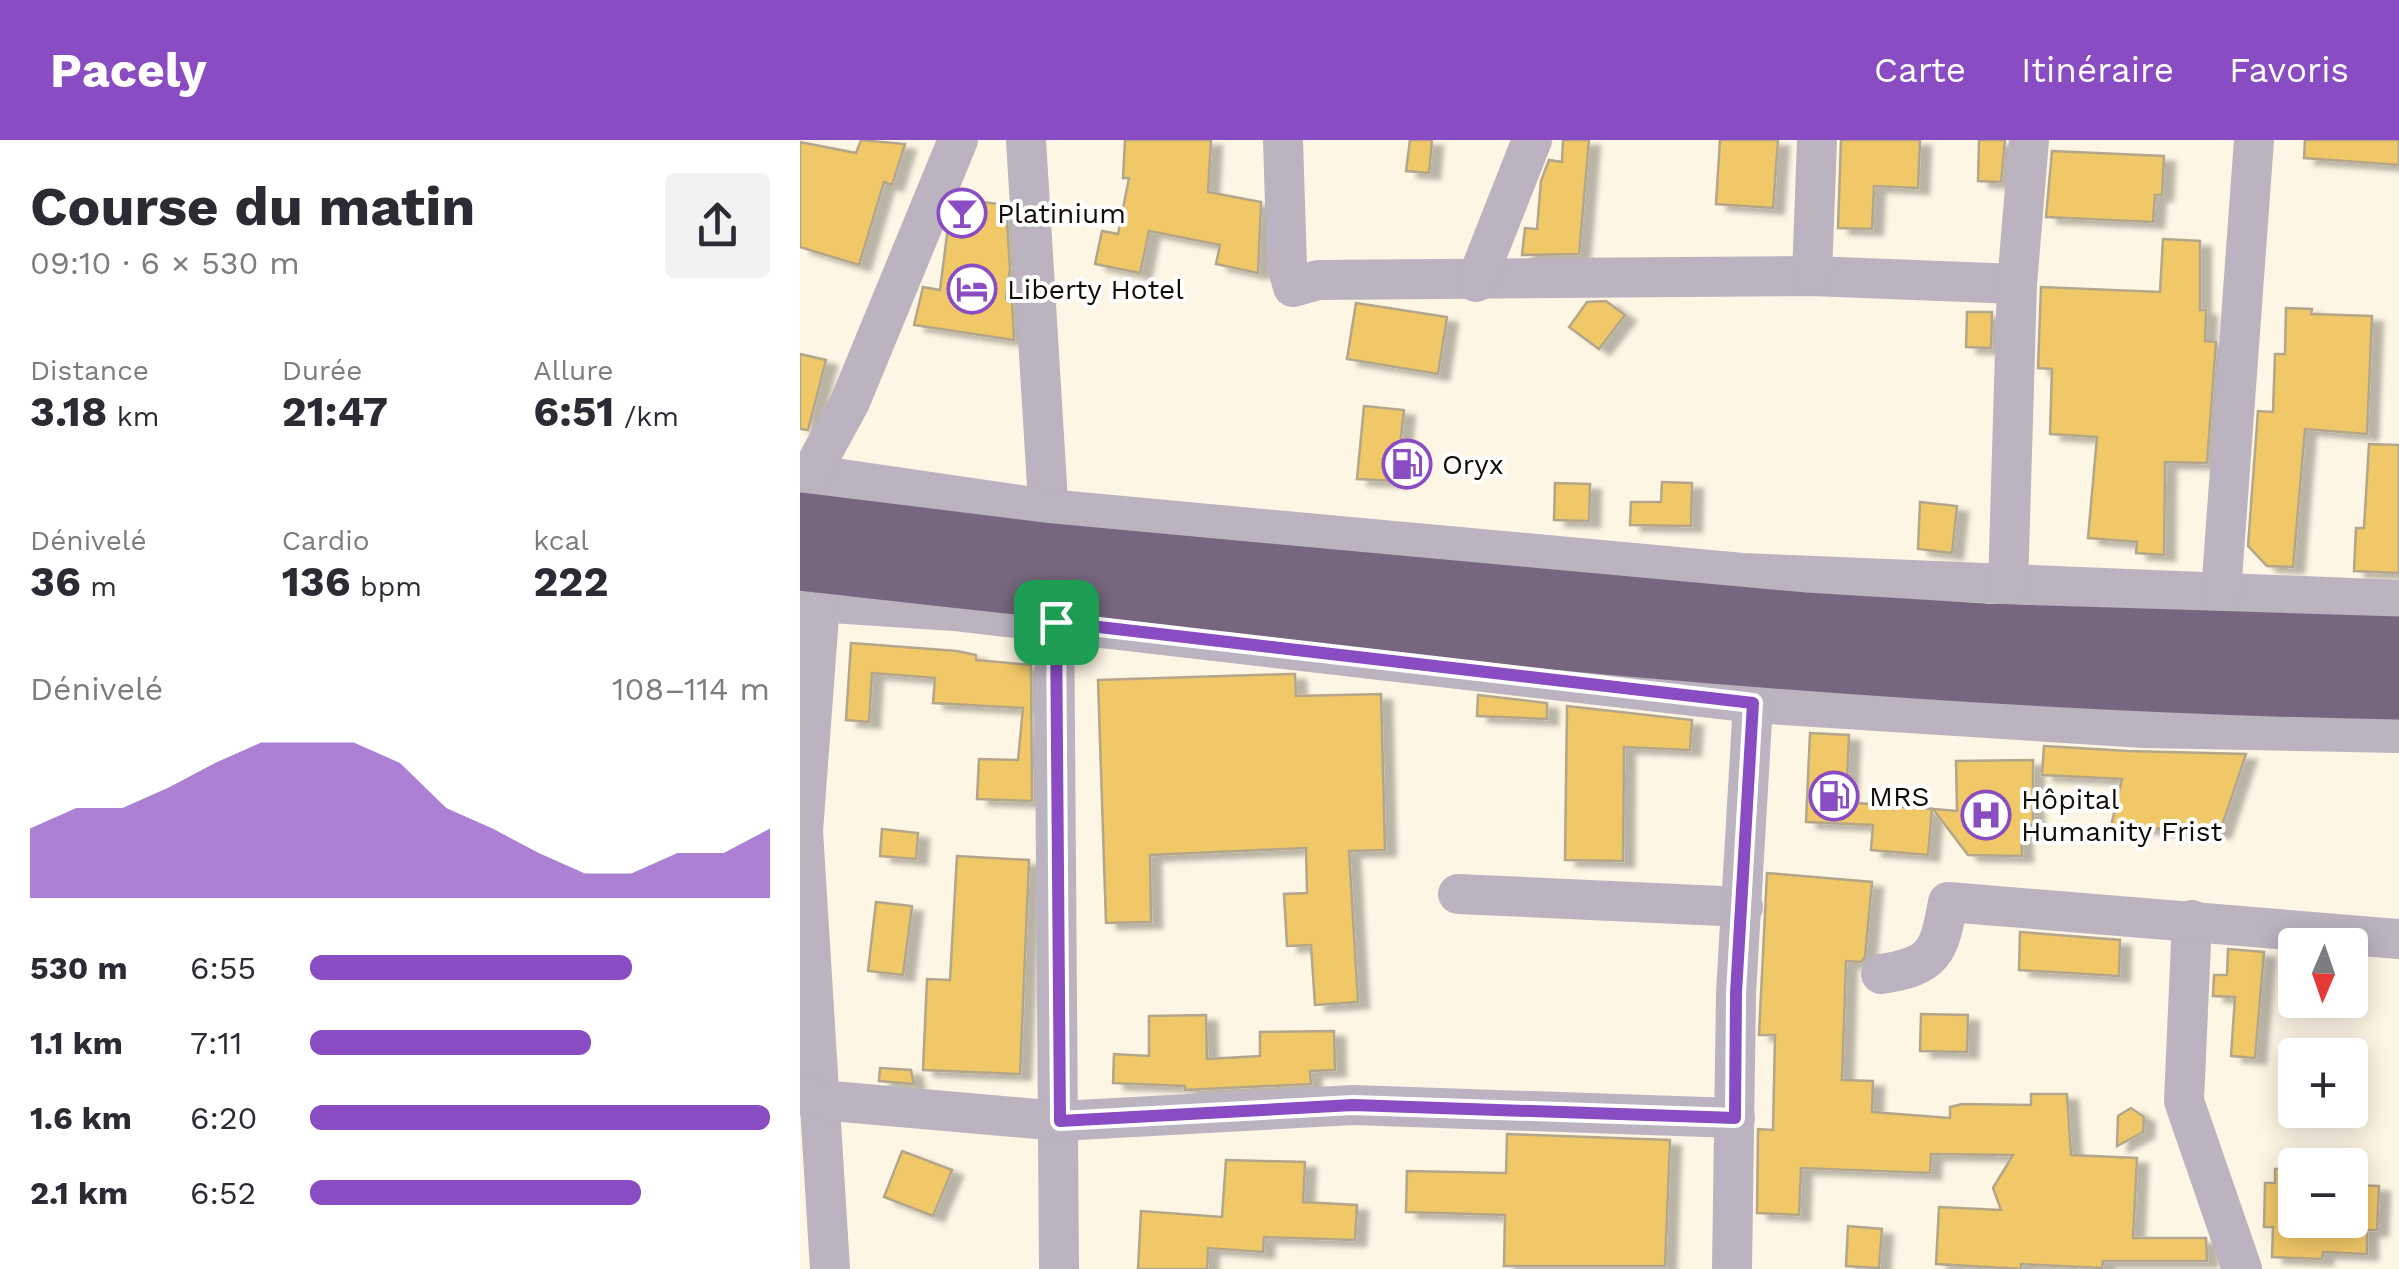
<!DOCTYPE html>
<html lang="fr">
<head>
<meta charset="utf-8">
<style>
	:root { --surface:#fff; --page:#f2f2f3; --text:#2b2b33; --muted:#7c7c81; --accent:#894cc2 }
	body { margin:0; font-family:"Work Sans",sans-serif; background:var(--page); color:var(--text); height:100vh; display:flex; flex-direction:column; font-size:38px; white-space:nowrap }
	* { box-sizing:border-box; margin:0 }
	p { font-size:32px; color:var(--muted) }
	.icon { flex:none; width:55px; height:55px; fill:none; stroke:currentColor; stroke-width:2; stroke-linecap:round; stroke-linejoin:round }
	.map { position:relative; flex:1; overflow:hidden }
	.sheet { display:flex; flex-direction:column; background:var(--surface); width:800px }
	.sheet>* { flex:none }
	.needle { width:65px; rotate:182deg }
	.fabs { position:absolute; left:1478px; top:788px; display:grid; gap:20px }
	.fabs a { display:grid; place-items:center; width:90px; height:90px; border-radius:10px; background:var(--surface); box-shadow:0 5px 25px #0003; font-size:50px }
	.pin { position:absolute; display:grid; place-items:center; width:85px; height:85px; color:#fff; margin:-42px; border-radius:20px; box-shadow:0 5px 15px #0006 }
	.round { display:grid; place-items:center; flex:none; width:105px; height:105px; border-radius:10px; background:var(--page) }
	.summary { display:flex; align-items:center; justify-content:space-between; height:170px; padding:0 30px }
	h1 { font-size:55px; font-weight:700; line-height:75px }
	.metrics { display:grid; grid-template-columns:repeat(3,1fr); gap:15px; height:170px; padding:10px 30px }
	.metrics div { display:grid; align-content:center }
	.metrics b { font-size:42px; font-weight:700 }
	.metrics small { font-size:28px; font-weight:400 }
	.metrics p { font-size:28px }
	.chart { height:280px; padding:20px 30px }
	.chart p { display:flex; justify-content:space-between }
	.chart svg { width:100%; height:180px; margin-top:10px; fill:var(--accent); opacity:.7 }
	ul { padding:0 30px; list-style:none; font-size:32px }
	li { display:grid; grid-template-columns:160px 120px 1fr; align-items:center; height:75px }
	li i { height:25px; border-radius:12px; background:var(--accent) }
	header { display:flex; align-items:center; gap:60px; box-sizing:border-box; height:140px; padding:0 50px; background:var(--accent); color:#fff }
	header strong { font-size:48px }
	nav { display:flex; gap:55px; margin-inline-start:auto; font-size:35px }
	main { display:flex; flex:1; min-height:0 }
	.map>svg:first-child { display:block }
</style>
</head>
<body>
<header>
<strong>Pacely</strong>
<nav><a>Carte</a><a>Itinéraire</a><a>Favoris</a></nav>
</header>
<main>
<section class="sheet">
<div class="summary"><div><h1>Course du matin</h1><p>09:10 · 6 × 530 m</p></div><a class="round"><svg class="icon" aria-label="share" viewBox="0 0 24 24"><path d="M12 15V3M7 8l5-5 5 5M5 13v7h14v-7"/></svg></a></div>
<div class="metrics">
<div><p>Distance</p><b>3.18<small> km</small></b></div>
<div><p>Durée</p><b>21:47</b></div>
<div><p>Allure</p><b>6:51<small> /km</small></b></div>
</div>
<div class="metrics">
<div><p>Dénivelé</p><b>36<small> m</small></b></div>
<div><p>Cardio</p><b>136<small> bpm</small></b></div>
<div><p>kcal</p><b>222</b></div>
</div>
<div class="chart"><p><span>Dénivelé</span>108–114 m</p>
<svg viewBox="0 0 160 44" preserveAspectRatio="none"><path d="M0 44V27L10 22L20 22L30 17L40 11L50 6L60 6L70 6L80 11L90 22L100 27L110 33L120 38L130 38L140 33L150 33L160 27V44z"/></svg>
</div>
<ul>
<li><b>530 m</b>6:55<i style="width:70%"></i></li>
<li><b>1.1 km</b>7:11<i style="width:61%"></i></li>
<li><b>1.6 km</b>6:20<i style="width:100%"></i></li>
<li><b>2.1 km</b>6:52<i style="width:72%"></i></li>
</ul>
</section>
<div class="map">
<svg width="1599" height="1129" viewBox="0 0 1599 1129">
	<defs>
		<filter id="shadow"><feDropShadow dx="11" dy="6" stdDeviation="2.5" flood-color="#0004"/></filter>
	</defs>
	<rect width="100%" height="100%" fill="#fef6e4"/>
	<!-- building -->
	<g fill="#f1c867" stroke="#b3a68a" stroke-width="2.5" filter="url(#shadow)">
		<polygon points="61,0 105,4 92,45 84,42 59,125 0,107 0,2 56,13"/>
		<polygon points="325,0 411,0 408,52 461,62 458,133 416,124 420,105 349,91 340,133 295,124 302,91 318,94 329,38 323,38"/>
		<polygon points="610,0 632,0 629,33 606,31"/>
		<polygon points="763,0 789,0 779,114 722,115 725,88 737,89 741,41 749,20 762,22"/>
		<polygon points="920,0 978,0 973,68 916,64"/>
		<polygon points="1041,0 1120,0 1118,48 1074,46 1072,89 1038,88"/>
		<polygon points="1179,0 1205,0 1201,42 1178,41"/>
		<polygon points="1505,0 1599,0 1599,25 1504,18"/>
		<polygon points="1252,11 1364,16 1362,55 1355,55 1353,82 1246,77"/>
		<polygon points="160,59 206,65 210,129 206,159 212,160 214,200 114,185 123,147 140,150 148,87"/>
		<polygon points="1363,99 1400,101 1400,170 1406,170 1405,201 1416,202 1407,323 1365,322 1364,415 1336,413 1337,402 1288,398 1297,297 1250,294 1252,229 1238,228 1241,147 1360,152"/>
		<polygon points="806,161 825,175 799,209 769,187 787,162"/>
		<polygon points="556,163 647,177 638,234 547,219"/>
		<polygon points="1486,168 1512,169 1511,174 1572,176 1567,294 1505,289 1493,427 1467,426 1448,406 1458,271 1473,272 1475,214 1485,214"/>
		<polygon points="1167,172 1192,172 1191,208 1166,207"/>
		<polygon points="0,214 26,220 8,290 0,289"/>
		<polygon points="564,266 604,270 596,341 557,339"/>
		<polygon points="1569,304 1599,305 1599,433 1554,431 1556,388 1564,388"/>
		<polygon points="862,342 892,343 891,386 830,385 831,362 861,362"/>
		<polygon points="755,343 790,344 789,381 754,380"/>
		<polygon points="1120,362 1157,366 1152,413 1118,409"/>
		<polygon points="51,503 157,511 176,515 176,520 231,525 232,661 177,659 179,619 218,620 223,568 133,563 135,538 72,533 69,582 46,580"/>
		<polygon points="490,534 495,534 496,556 581,554 585,710 549,711 558,862 515,865 511,805 487,806 484,754 507,753 506,708 350,715 351,782 306,783 298,540"/>
		<polygon points="678,555 747,563 747,579 677,576"/>
		<polygon points="767,566 892,580 890,610 824,607 823,721 765,720"/>
		<polygon points="1010,593 1049,595 1046,662 1132,669 1128,715 1071,710 1073,685 1006,682"/>
		<polygon points="1244,606 1328,611 1446,614 1420,692 1311,686 1322,639 1242,635"/>
		<polygon points="1233,620 1233,685 1221,685 1222,716 1168,715 1133,669 1157,671 1156,621"/>
		<polygon points="82,689 118,693 116,719 80,716"/>
		<polygon points="157,716 229,720 220,934 123,930 127,839 150,840"/>
		<polygon points="967,733 1072,742 1065,817 1061,822 1046,821 1042,940 1073,941 1072,972 1150,978 1150,967 1162,964 1231,965 1231,954 1267,954 1271,1015 1337,1018 1333,1098 1406,1098 1407,1121 1303,1121 1302,1128 1221,1124 1221,1129 1136,1124 1139,1067 1201,1070 1193,1048 1213,1015 1131,1014 1130,1033 1001,1028 999,1075 957,1073 958,989 973,990 975,895 959,895"/>
		<polygon points="76,762 112,766 103,835 68,831"/>
		<polygon points="1220,792 1320,800 1319,836 1219,830"/>
		<polygon points="1428,809 1464,812 1455,918 1431,916 1435,857 1413,856 1414,835 1427,835"/>
		<polygon points="1121,874 1168,875 1167,912 1120,911"/>
		<polygon points="406,875 407,919 460,916 460,892 534,891 535,930 510,931 511,944 385,950 385,946 313,943 314,914 349,916 349,876"/>
		<polygon points="80,928 111,930 114,944 79,941"/>
		<polygon points="1331,968 1344,977 1343,992 1317,1006 1318,976"/>
		<polygon points="707,994 870,1000 865,1126 704,1126 705,1075 606,1072 607,1031 706,1033"/>
		<polygon points="102,1011 152,1030 133,1076 84,1057"/>
		<polygon points="426,1020 505,1022 503,1062 557,1065 555,1100 464,1097 463,1112 408,1108 407,1129 338,1129 341,1071 422,1077"/>
		<polygon points="1475,1029 1495,1029 1495,1080 1550,1080 1550,1045 1579,1046 1577,1090 1567,1090 1567,1114 1523,1112 1522,1119 1472,1117 1473,1087 1464,1087 1465,1043 1475,1043"/>
		<polygon points="1048,1086 1082,1089 1079,1128 1046,1126"/>
	</g>
	<g fill="none" stroke-linecap="round" stroke-linejoin="round">
		<!-- minor -->
		<g stroke="#bbb3bf" stroke-width="40">
			<polyline points="226,0 250,395"/>
			<polyline points="483,0 487,126 493,147 518,140 1012,136 1217,144"/>
			<polyline points="1012,136 1017,0"/>
			<polyline points="676,142 732,0"/>
			<polyline points="0,333 247,369 942,433 1599,460"/>
			<polyline points="10,335 50,262 158,0"/>
			<polyline points="1208,447 1217,144 1229,0"/>
			<polyline points="1421,453 1454,0"/>
			<polyline points="254,458 259,1129"/>
			<polyline points="0,461 154,471 953,563 1344,588 1599,593"/>
			<polyline points="20,463 3,691 30,1129"/>
			<polyline points="658,754 943,767"/>
			<polyline points="1392,780 1384,961 1442,1129"/>
			<path d="M1081,834C1134,826 1139,813 1148,762L1599,799"/>
			<polyline points="0,954 20,960 260,981 553,965 935,978"/>
			<polyline points="932,1129 936,853 953,563"/>
		</g>
		<!-- highway -->
		<g stroke="#76667e" stroke-width="55">
			<polyline points="0,380 251,411 1004,480 1185,491 1599,504"/>
			<path d="M0,423C531,482 1064,543 1599,552"/>
		</g>
	</g>
	<g fill="none" stroke-linecap="round" stroke-linejoin="round">
		<!-- route casing -->
		<g stroke="#fff" stroke-width="20">
			<polygon id="route" points="256,482 953,563 936,853 935,978 553,965 260,981"/>
		</g>
		<!-- route -->
		<use href="#route" stroke="#894cc2" stroke-width="12"/>
	</g>
	<!-- icons -->
	<defs>
		<g id="bar-ring" transform="scale(2.5)"><circle r="9.5" fill="#fff" stroke="#894cc2" stroke-width="1.5"/><path d="M-6-5H6L.8 .8V4.5H3.5V6h-7V4.5H-.8V.8Z" fill="#894cc2"/></g>
		<g id="hotel-ring" transform="scale(2.5)"><circle r="9.5" fill="#fff" stroke="#894cc2" stroke-width="1.5"/><path d="M-6-4.5h1.5V1H6V5H4.5V3h-9V5H-6ZM-4 0a1.8 1.8 0 1 1 3.6 0ZM.5 0V-2.5h3Q6-2.5 6 0Z" fill="#894cc2"/></g>
		<g id="fuel-ring" transform="scale(2.5)"><circle r="9.5" fill="#fff" stroke="#894cc2" stroke-width="1.5"/><path d="M-5.5-6h7V0h2V4h1.3V-2.5L3-4.5l.8-.8L6-3V5H2.5V1h-1V6h-7ZM-4.2-4.7v3.2H.2V-4.7Z" fill="#894cc2"/></g>
		<g id="hospital-ring" transform="scale(2.5)"><circle r="9.5" fill="#fff" stroke="#894cc2" stroke-width="1.5"/><path d="M-5-5h3v3.5h4V-5h3V5h-3V1.5h-4V5h-3Z" fill="#894cc2"/></g>
	</defs>
	<g fill-rule="evenodd">
		<use href="#bar-ring" x="162" y="73"/>
		<use href="#hotel-ring" x="172" y="149"/>
		<use href="#fuel-ring" x="607" y="324"/>
		<use href="#fuel-ring" x="1034" y="656"/>
		<use href="#hospital-ring" x="1186" y="675"/>
	</g>
	<g text-anchor="middle" stroke-width="8" stroke-linejoin="round" paint-order="stroke">
		<!-- poi labels -->
		<g font-size="28" fill="#120e05" stroke="#fff" text-anchor="start">
			<text x="197" y="83">Platinium</text>
			<text x="207" y="159">Liberty Hotel</text>
			<text x="642" y="334">Oryx</text>
			<text x="1069" y="666">MRS</text>
			<text x="1221" y="669">Hôpital<tspan x="1221" dy="32">Humanity Frist</tspan></text>
		</g>
	</g>
</svg>
<div class="fabs">
<a><svg class="needle" viewBox="-14 -14 28 28"><path d="M0-13l5 13h-10z" fill="#e53935"/><path d="M0 13l5-13h-10z" fill="#7c7c81"/></svg></a>
<a>+</a>
<a>−</a>
</div>
<div class="pin" style="left:256px;top:482px;background:#1e9e55"><svg class="icon" aria-label="arrive" viewBox="0 0 24 24"><path d="M6 21V4h12l-3 4 3 4H6"/></svg></div>
</div>
</main>
</body>
</html>
